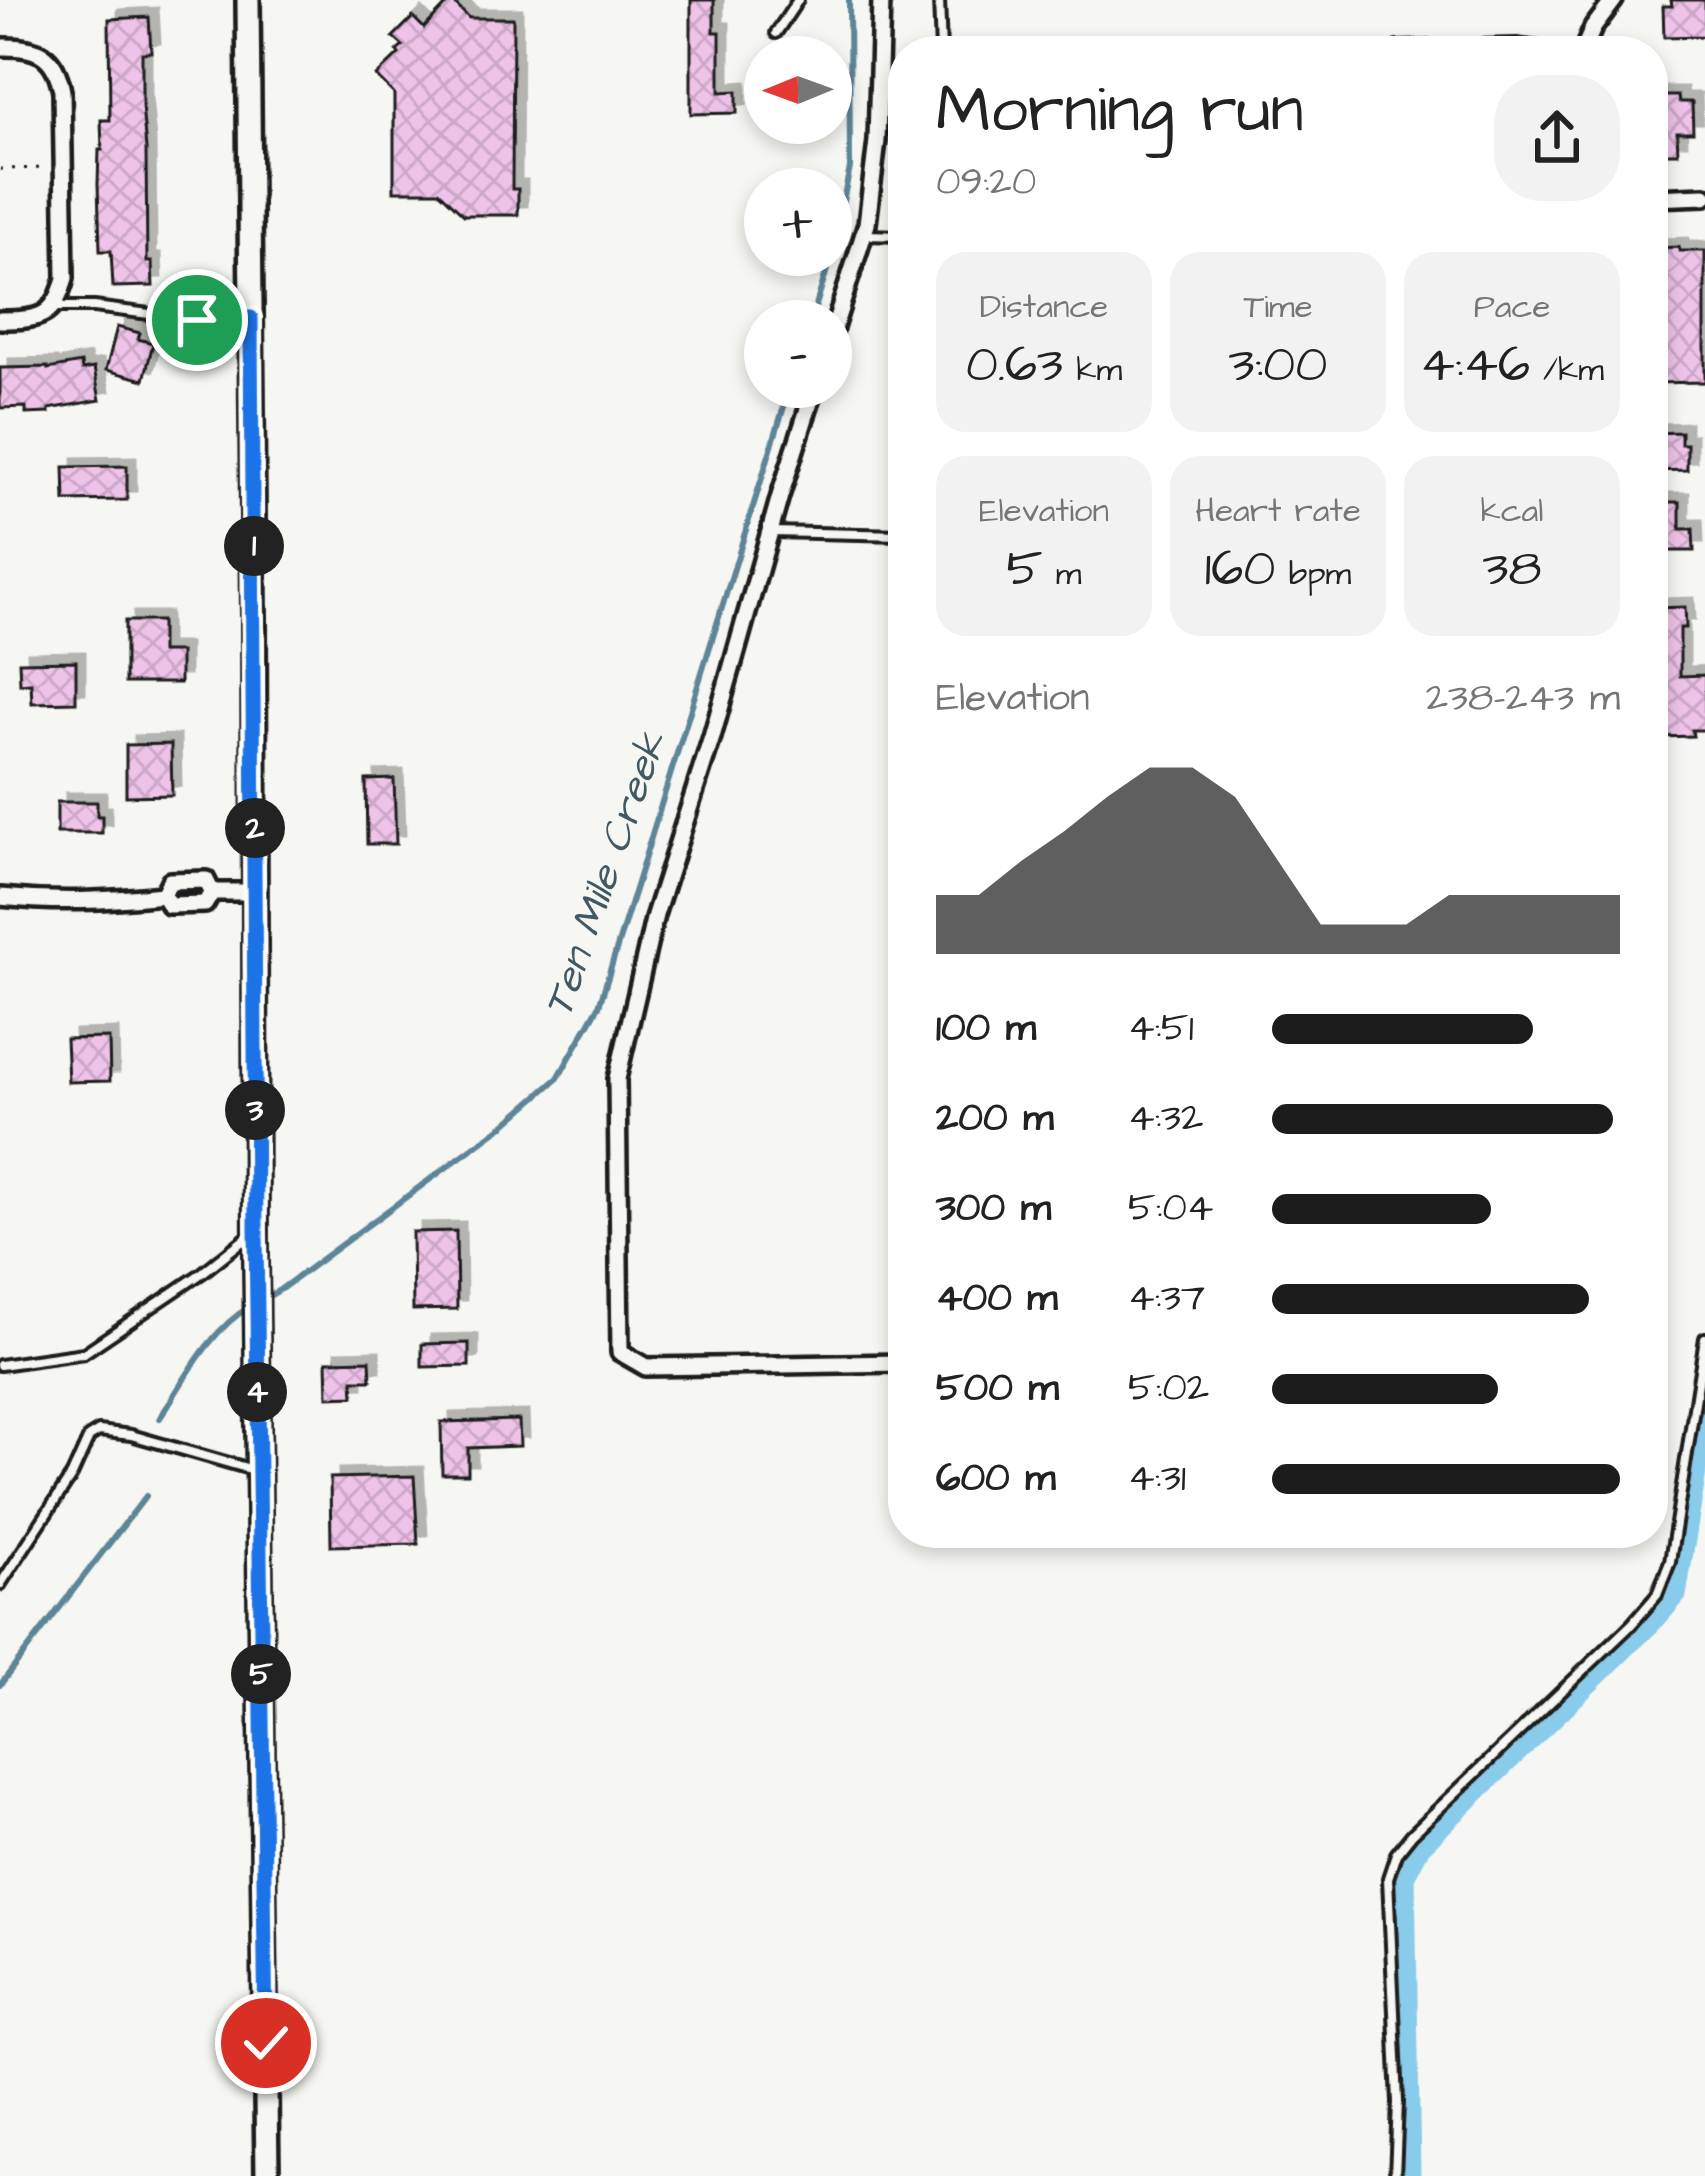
<!DOCTYPE html>
<html lang="en">
<head>
<meta charset="utf-8">
<style>
	:root { --surface:#fff; --page:#f2f2f2; --text:#222; --muted:#767676; --accent:#1c1c1c }
	body { margin:0; font-family:"Architects Daughter",sans-serif; background:var(--page); color:var(--text); height:100vh; display:flex; flex-direction:column; font-size:45px; white-space:nowrap }
	* { box-sizing:border-box; margin:0 }
	p { font-size:39px; color:var(--muted) }
	.icon { flex:none; width:66px; height:66px; fill:none; stroke:currentColor; stroke-width:2; stroke-linecap:round; stroke-linejoin:round }
	.map { position:relative; flex:1; overflow:hidden }
	.panel { position:absolute; left:888px; top:36px; width:780px; height:1512px; display:flex; flex-direction:column; background:var(--surface); border-radius:48px; box-shadow:0 6px 18px #0003 }
	.panel>* { flex:none }
	.needle { width:78px; rotate:269deg }
	.fabs { position:absolute; left:744px; top:36px; display:grid; gap:24px }
	.fabs a { display:grid; place-items:center; width:108px; height:108px; border-radius:50%; background:var(--surface); box-shadow:0 6px 18px #0003; font-size:60px }
	.pin { position:absolute; display:grid; place-items:center; width:102px; height:102px; color:#fff; margin:-51px; border:6px solid #fff; border-radius:50%; box-shadow:0 3px 12px #0007 }
	.km { position:absolute; width:60px; height:60px; margin:-30px; border-radius:50%; background:#222; color:#fff; font-size:33px; line-height:60px; text-align:center }
	.round { display:grid; place-items:center; flex:none; width:126px; height:126px; border-radius:48px; background:var(--page) }
	.head { display:flex; align-items:center; justify-content:space-between; height:204px; padding:0 48px }
	h1 { font-size:66px; font-weight:600; line-height:90px }
	.figures { display:grid; grid-template-columns:repeat(3,1fr); gap:18px; height:204px; padding:12px 48px }
	.figures div { display:grid; align-content:center; border-radius:30px; background:var(--page); text-align:center }
	.figures b { font-size:51px; font-weight:600 }
	.figures small { font-size:33px; font-weight:400 }
	.figures p { font-size:33px }
	.chart { height:336px; padding:24px 48px }
	.chart p { display:flex; justify-content:space-between }
	.chart svg { width:100%; height:216px; margin-top:12px; fill:var(--accent); opacity:.7 }
	ul { padding:0 48px; list-style:none; font-size:39px }
	li { display:grid; grid-template-columns:192px 144px 1fr; align-items:center; height:90px }
	li i { height:30px; border-radius:15px; background:var(--accent) }
	.map>svg:first-child { display:block }
</style>
</head>
<body>
<div class="map">
<svg width="1705" height="2176" viewBox="0 0 1705 2176">
	<defs>
		<pattern id="building-cross-hatch" width="8" height="8" patternUnits="userSpaceOnUse" patternTransform="scale(3)"><rect width="8" height="8" fill="#efc3e9"/><path d="M0 0l8 8M0 8l8-8" fill="none" stroke="#cca7c7"/></pattern>
		<filter id="shadow"><feDropShadow dx="9" dy="-9" stdDeviation="0" flood-color="#0004"/></filter>
	</defs>
	<rect width="100%" height="100%" fill="#f6f6f2"/>
	<filter id="ink" filterUnits="userSpaceOnUse"><feTurbulence type="fractalNoise" baseFrequency=".00833" numOctaves="2"/><feDisplacementMap in="SourceGraphic" scale="24" xChannelSelector="R" yChannelSelector="G"/><feConvolveMatrix kernelMatrix="1 2 1 2 8 2 1 2 1" color-interpolation-filters="sRGB"/></filter>
	<g filter="url(#ink)">
		<g fill="none" stroke-linecap="round" stroke-linejoin="round">
			<!-- stream -->
			<g stroke="#5d8598" stroke-width="6">
				<polyline points="811,321 831,257 850,168 849,0"/>
				<polyline points="263,1300 281,1289 504,1125 558,1078 599,1006 790,387"/>
				<path d="M160,1418C185,1379 210,1329 251,1306"/>
				<polyline points="0,1685 146,1496"/>
			</g>
			<!-- canal -->
			<polyline stroke="#89cbea" stroke-width="21" points="1410,2176 1405,1875 1420,1846 1657,1617 1676,1595 1705,1416"/>
		</g>
		<!-- building -->
		<g fill="url(#building-cross-hatch)" stroke="#1c1c1c" stroke-width="3" filter="url(#shadow)">
			<polygon points="451,0 469,18 513,18 512,189 518,189 518,215 464,215 439,191 394,191 394,94 376,76 399,54 397,51 403,46 393,37 413,17 424,28"/>
			<polygon points="691,0 714,0 714,32 720,32 720,92 737,91 737,113 691,114"/>
			<polygon points="1671,0 1705,0 1705,36 1664,37 1663,6 1672,6"/>
			<polygon points="149,17 151,52 142,53 142,106 146,149 147,262 152,262 153,286 113,287 111,251 100,251 98,184 99,150 102,150 101,120 110,120 109,19"/>
			<polygon points="1653,96 1678,96 1679,102 1692,102 1693,132 1677,132 1678,153 1653,153"/>
			<polygon points="1679,247 1680,251 1705,251 1705,382 1653,383 1653,352 1656,352 1653,248"/>
			<polygon points="117,327 140,333 138,339 153,343 144,380 106,370"/>
			<polygon points="81,363 82,370 94,368 100,400 49,409 49,413 26,414 26,407 0,408 0,368 48,367 48,369"/>
			<polygon points="1681,432 1681,444 1687,444 1687,470 1653,471 1653,433"/>
			<polygon points="127,466 127,500 65,501 64,467"/>
			<polygon points="1653,502 1680,502 1680,529 1693,529 1694,551 1653,551"/>
			<polygon points="1685,607 1686,628 1680,628 1680,676 1705,675 1705,730 1692,730 1693,736 1660,737 1658,656 1653,656 1653,608"/>
			<polygon points="125,621 161,621 161,652 180,652 180,683 125,683"/>
			<polygon points="76,661 76,702 32,703 31,683 20,684 19,662"/>
			<polygon points="171,744 172,795 126,796 126,745"/>
			<polygon points="394,779 396,844 367,844 366,780"/>
			<polygon points="57,802 97,802 97,816 102,816 102,833 57,833"/>
			<polygon points="109,1038 110,1081 68,1082 66,1039"/>
			<polygon points="456,1231 457,1309 413,1310 412,1232"/>
			<polygon points="469,1343 469,1366 422,1367 422,1344"/>
			<polygon points="370,1360 371,1380 353,1380 354,1396 328,1397 327,1361"/>
			<polygon points="519,1420 520,1446 468,1448 468,1474 442,1474 441,1422"/>
			<polygon points="414,1476 418,1544 331,1546 330,1478"/>
		</g>
		<g fill="none" stroke-linecap="round" stroke-linejoin="round">
			<!-- service casing -->
			<g stroke="#1c1c1c" stroke-width="16">
				<g id="service">
					<polyline points="939,0 941,51"/>
					<polyline points="776,33 798,0"/>
					<polyline points="865,235 903,236"/>
					<polyline points="56,307 94,307 197,320 250,318"/>
					<polyline points="771,532 903,535"/>
					<polyline points="0,1365 84,1353 202,1273 250,1235"/>
					<polyline points="0,1585 72,1475 89,1437 99,1431 131,1435 257,1471"/>
					<polyline points="1395,2176 1398,2102 1388,1878 1396,1854 1412,1834 1631,1625 1657,1595 1670,1562 1705,1338"/>
				</g>
			</g>
			<!-- minor casing -->
			<g stroke="#1c1c1c" stroke-width="24">
				<g id="minor">
					<path d="M0,47C36,46 55,53 62,91L65,278C55,318 38,320 0,320"/>
					<polyline points="1398,51 1516,48 1539,51"/>
					<polyline points="1583,51 1593,28 1614,0"/>
					<polyline points="1653,198 1705,196"/>
					<polyline points="831,337 867,224 877,141 881,0"/>
					<polyline points="815,387 780,496 712,737 655,915 617,1079 620,1352 646,1367 903,1363"/>
					<polyline points="212,892 255,892"/>
					<path d="M0,897C57,903 106,901 163,895L169,905L205,904L212,892L206,880L170,881L163,895"/>
				</g>
			</g>
			<!-- secondary casing -->
			<g stroke="#1c1c1c" stroke-width="30">
				<polyline id="secondary" points="248,0 254,617 256,1262 267,2176"/>
			</g>
			<!-- path -->
			<polyline stroke="#1c1c1c" stroke-width="3" stroke-dasharray="3 9" stroke-linecap="butt" points="0,169 47,168"/>
			<!-- service -->
			<use href="#service" stroke="#f6f6f2" stroke-width="8"/>
			<!-- minor -->
			<use href="#minor" stroke="#f6f6f2" stroke-width="15"/>
			<!-- secondary -->
			<use href="#secondary" stroke="#f6f6f2" stroke-width="21"/>
		</g>
	</g>
	<g fill="none" stroke-linecap="round" stroke-linejoin="round" filter="url(#ink)">
		<!-- route casing -->
		<g stroke="#fff" stroke-width="24">
			<polyline id="route" points="197,320 251,318 256,1231 266,2043"/>
		</g>
		<!-- route -->
		<use href="#route" stroke="#1a73e8" stroke-width="15"/>
	</g>
	<g text-anchor="middle" stroke-width="12" stroke-linejoin="round" paint-order="stroke">
		<!-- water labels -->
		<g font-size="42" font-style="italic" fill="#425964" stroke="#f6f6f2">
			<text transform="translate(603 874) rotate(-71)" y="15">Ten Mile Creek</text>
		</g>
	</g>
</svg>
<div class="fabs">
<a><svg class="needle" viewBox="-14 -14 28 28"><path d="M0-13l5 13h-10z" fill="#e53935"/><path d="M0 13l5-13h-10z" fill="#767676"/></svg></a>
<a>+</a>
<a>−</a>
</div>
<div class="pin" style="left:197px;top:320px;background:#1e9e55"><svg class="icon" aria-label="arrive" viewBox="0 0 24 24"><path d="M6 21V4h12l-3 4 3 4H6"/></svg></div>
<div class="pin" style="left:266px;top:2043px;background:#d93025"><svg class="icon" aria-label="check" viewBox="0 0 24 24"><path d="M5 12l5 5 9-10"/></svg></div>
<b class="km" style="left:254px;top:546px">1</b>
<b class="km" style="left:255px;top:828px">2</b>
<b class="km" style="left:255px;top:1110px">3</b>
<b class="km" style="left:257px;top:1392px">4</b>
<b class="km" style="left:261px;top:1674px">5</b>
<section class="panel">
<div class="head"><div><h1>Morning run</h1><p>09:20</p></div><a class="round"><svg class="icon" aria-label="share" viewBox="0 0 24 24"><path d="M12 15V3M7 8l5-5 5 5M5 13v7h14v-7"/></svg></a></div>
<div class="figures">
<div><p>Distance</p><b>0.63<small> km</small></b></div>
<div><p>Time</p><b>3:00</b></div>
<div><p>Pace</p><b>4:46<small> /km</small></b></div>
</div>
<div class="figures">
<div><p>Elevation</p><b>5<small> m</small></b></div>
<div><p>Heart rate</p><b>160<small> bpm</small></b></div>
<div><p>kcal</p><b>38</b></div>
</div>
<div class="chart"><p><span>Elevation</span>238–243 m</p>
<svg viewBox="0 0 160 44" preserveAspectRatio="none"><path d="M0 44V32L10 32L20 25L30 19L40 12L50 6L60 6L70 12L80 25L90 38L100 38L110 38L120 32L130 32L140 32L150 32L160 32V44z"/></svg>
</div>
<ul>
<li><b>100 m</b>4:51<i style="width:75%"></i></li>
<li><b>200 m</b>4:32<i style="width:98%"></i></li>
<li><b>300 m</b>5:04<i style="width:63%"></i></li>
<li><b>400 m</b>4:37<i style="width:91%"></i></li>
<li><b>500 m</b>5:02<i style="width:65%"></i></li>
<li><b>600 m</b>4:31<i style="width:100%"></i></li>
</ul>
</section>
</div>
</body>
</html>
